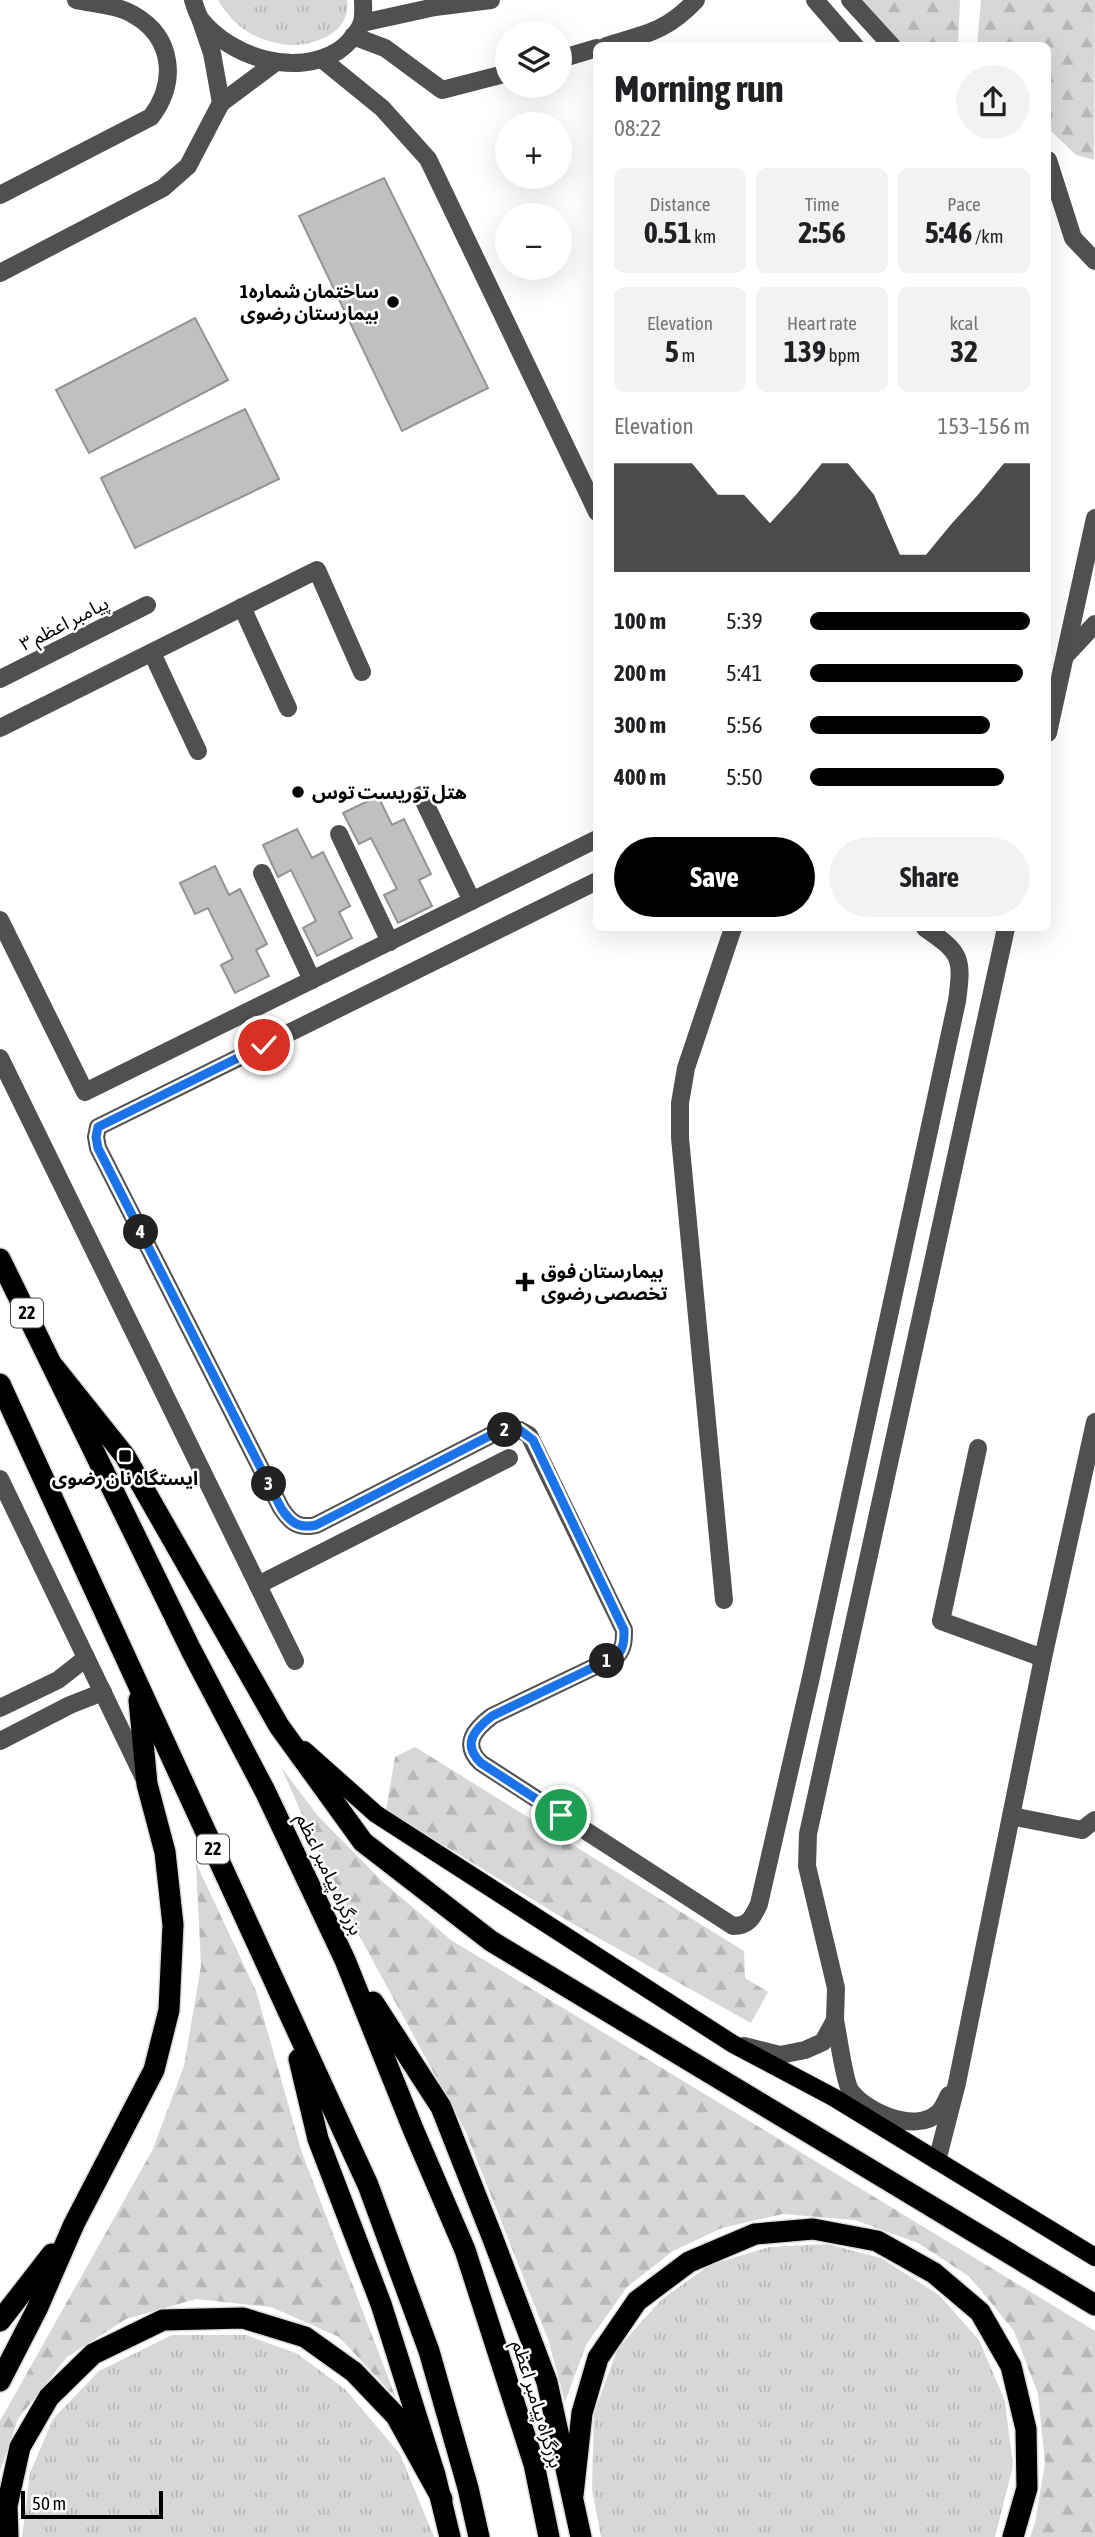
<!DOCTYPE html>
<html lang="en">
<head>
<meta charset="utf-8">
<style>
	:root { --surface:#fff; --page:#f2f2f2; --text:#202124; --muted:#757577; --accent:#000 }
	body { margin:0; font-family:"Asap Condensed","Noto Sans Arabic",sans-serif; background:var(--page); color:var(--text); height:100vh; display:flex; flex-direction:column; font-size:26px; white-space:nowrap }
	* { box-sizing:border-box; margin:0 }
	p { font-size:23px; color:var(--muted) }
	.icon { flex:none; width:38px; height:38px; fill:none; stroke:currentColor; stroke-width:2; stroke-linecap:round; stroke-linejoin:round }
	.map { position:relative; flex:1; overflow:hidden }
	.sheet { position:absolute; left:593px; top:42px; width:458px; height:889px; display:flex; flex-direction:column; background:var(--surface); border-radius:10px; box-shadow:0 7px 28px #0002 }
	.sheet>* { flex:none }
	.buttons { position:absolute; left:495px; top:21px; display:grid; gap:14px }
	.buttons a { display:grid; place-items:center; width:77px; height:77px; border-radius:50%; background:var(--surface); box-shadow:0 7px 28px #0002; font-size:35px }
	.scale { position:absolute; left:21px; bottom:18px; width:142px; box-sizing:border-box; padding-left:7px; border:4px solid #000; border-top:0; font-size:19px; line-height:24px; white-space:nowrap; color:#000; -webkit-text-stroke:5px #fff; paint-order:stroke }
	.pin { position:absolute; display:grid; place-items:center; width:60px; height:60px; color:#fff; margin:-30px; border:4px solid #fff; border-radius:50%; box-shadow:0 2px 7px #0007 }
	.km { position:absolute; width:35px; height:35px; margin:-18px; border-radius:50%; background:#222; color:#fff; font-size:19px; line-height:35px; text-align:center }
	.round { display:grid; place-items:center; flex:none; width:74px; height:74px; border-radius:37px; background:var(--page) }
	.headline { display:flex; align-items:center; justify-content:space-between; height:119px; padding:0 21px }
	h1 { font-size:38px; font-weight:700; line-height:52px }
	.metrics { display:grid; grid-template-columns:repeat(3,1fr); gap:10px; height:119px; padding:7px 21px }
	.metrics div { display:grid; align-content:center; border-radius:10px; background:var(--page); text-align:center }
	.metrics b { font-size:30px; font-weight:700 }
	.metrics small { font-size:19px; font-weight:400 }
	.metrics p { font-size:19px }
	.chart { height:196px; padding:14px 21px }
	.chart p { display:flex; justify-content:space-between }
	.chart svg { width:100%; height:126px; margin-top:7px; fill:var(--accent); opacity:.7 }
	.cta { display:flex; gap:14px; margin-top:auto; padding:14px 21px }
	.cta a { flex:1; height:80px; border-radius:42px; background:var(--accent); color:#fff; font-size:28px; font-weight:700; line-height:80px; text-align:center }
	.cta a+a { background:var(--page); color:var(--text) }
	ul { padding:0 21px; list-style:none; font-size:23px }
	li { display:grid; grid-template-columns:112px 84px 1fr; align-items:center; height:52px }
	li i { height:18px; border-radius:9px; background:var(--accent) }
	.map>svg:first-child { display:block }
</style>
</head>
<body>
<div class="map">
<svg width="1095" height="2537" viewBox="0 0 1095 2537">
	<defs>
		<pattern id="grass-tufts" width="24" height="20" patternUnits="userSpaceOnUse" patternTransform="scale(1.75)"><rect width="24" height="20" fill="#d7d7d7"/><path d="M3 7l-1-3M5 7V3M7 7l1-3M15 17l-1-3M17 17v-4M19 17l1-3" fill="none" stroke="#b7b7b7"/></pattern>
		<pattern id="forest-firs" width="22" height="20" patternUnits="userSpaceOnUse" patternTransform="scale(1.75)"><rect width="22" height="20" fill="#d7d7d7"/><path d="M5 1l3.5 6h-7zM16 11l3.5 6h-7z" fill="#b7b7b7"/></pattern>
	</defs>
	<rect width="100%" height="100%" fill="#fff"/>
	<!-- grass -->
	<g fill="url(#grass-tufts)">
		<path d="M218,0H347C352,31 316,46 290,45C276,44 260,39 248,32C236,25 225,12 218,0Z"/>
		<polygon points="827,2244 881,2258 939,2295 979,2340 1005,2401 1013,2466 995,2537 601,2537 592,2489 594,2413 618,2348 662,2299 710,2265 769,2247"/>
		<polygon points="172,2335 246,2335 296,2353 345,2389 400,2454 434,2537 22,2537 30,2473 53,2419 99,2371"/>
	</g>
	<!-- forest -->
	<g fill="url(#forest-firs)">
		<polygon points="862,0 960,0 958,45 903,45"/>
		<polygon points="981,0 1095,0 1094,160 1076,155 1048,128 1048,46 977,45"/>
		<polygon points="415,1747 744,1951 745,1978 768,1992 751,2023 568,1921 386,1810 395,1757"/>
		<polygon points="281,1767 318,1816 382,1881 451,1940 1095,2331 1095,2537 1030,2537 1035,2523 1045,2463 1038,2394 1014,2331 970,2277 918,2243 855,2220 783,2214 722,2228 673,2251 627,2287 586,2345 565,2402 549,2342 465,2130 342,1904"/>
		<polygon points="196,1863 256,1991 302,2153 396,2398 339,2337 271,2307 196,2299 126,2319 67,2357 18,2419 0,2471 0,2421 153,2149 184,2066 201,1966"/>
	</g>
	<!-- building -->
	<g fill="#c0c0c0" stroke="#949494" stroke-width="2">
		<polygon points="384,178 488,388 402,431 299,216"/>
		<polygon points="195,318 228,380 89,453 56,390"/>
		<polygon points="245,409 279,479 135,548 101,478"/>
		<polygon points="378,796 392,825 404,819 431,874 419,880 432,906 398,923 384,895 397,889 371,838 359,844 343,813"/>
		<polygon points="297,829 312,858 323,852 350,906 339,912 352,938 317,956 303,928 316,921 291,870 278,877 263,845"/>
		<polygon points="215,866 229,895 240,889 267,944 256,950 269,976 235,993 221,965 233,959 208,908 195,914 180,883"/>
	</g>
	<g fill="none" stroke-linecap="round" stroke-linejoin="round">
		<!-- major casing -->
		<g stroke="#dbdbdb" stroke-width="20">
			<polyline id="major" points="304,1750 376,1814 733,2044 833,2097 1095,2257"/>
		</g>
		<!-- highway casing -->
		<g stroke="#dbdbdb" stroke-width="24">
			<g id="highway">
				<polyline points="0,1259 191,1650 265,1791 345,1960 413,2129 465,2250 534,2464 549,2537"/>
				<polyline points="54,1367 125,1456 279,1726 363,1842 491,1941 1095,2305"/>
				<polyline points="0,1384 368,2185 429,2351 468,2488 479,2537"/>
				<polyline points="373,2002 441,2107 493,2239 547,2382 581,2537"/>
				<polyline points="299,2059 318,2139 381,2304 435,2475 450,2537"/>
				<polyline points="0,2321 52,2254"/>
				<polyline points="0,2381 37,2309 74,2224 154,2070 169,2010 173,1925 165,1852 147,1784 139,1700"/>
				<polyline points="573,2495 582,2413 598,2358 637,2301 689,2262 755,2234 813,2229 877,2241 934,2273 980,2312 1011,2366 1026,2429 1027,2488 1013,2537"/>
				<polyline points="8,2537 7,2506 20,2447 49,2397 93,2354 163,2320 243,2318 305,2337 354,2372 396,2416 442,2499"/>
			</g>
		</g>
		<!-- minor -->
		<g stroke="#505050" stroke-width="18">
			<path d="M193,0C195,6 197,14 201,20C232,58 296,77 338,51C347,45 359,32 362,22C364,15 363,7 363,0"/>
			<polyline points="815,0 855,46"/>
			<polyline points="850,0 892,46"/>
			<polyline points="201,21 212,53 221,103 276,62"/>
			<polyline points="362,23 435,7 491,0"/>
			<polyline points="353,36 385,48 442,90 508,73"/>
			<path d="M606,46C645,34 666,32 696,0"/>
			<polyline points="560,59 597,48"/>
			<polyline points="323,60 382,108 428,159 597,512"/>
			<polyline points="1048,160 1073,238 1095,261"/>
			<path d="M0,195L151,117C177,83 174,38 134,15C118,5 94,4 76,0"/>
			<polyline points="0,273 163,188 188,166 221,103"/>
			<polyline points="242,607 288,708"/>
			<polyline points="152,653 198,751"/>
			<polyline points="1066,655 1095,624"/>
			<polyline points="0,679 147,605"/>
			<polyline points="0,728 317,570 362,672"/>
			<polyline points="1048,733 1095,518"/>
			<polyline points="421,795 472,901"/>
			<polyline points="339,834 390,942"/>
			<polyline points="262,873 312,980"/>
			<path d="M597,881L98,1127L96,1137L98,1148L281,1508C290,1522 298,1529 316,1525L501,1430H520L529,1435L624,1630C624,1640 624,1648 617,1656L492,1716C475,1729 461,1744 481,1763L733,1926C749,1926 753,1917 759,1904L811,1677L957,1001C963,957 961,953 925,928"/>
			<polyline points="0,920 85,1092 597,839"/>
			<polyline points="0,1058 295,1661"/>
			<polyline points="978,1448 941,1621 1043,1658"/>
			<polyline points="0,1479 144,1778"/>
			<polyline points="258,1585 509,1458"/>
			<polyline points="724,1600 680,1138 680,1103 686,1068 733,928"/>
			<polyline points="0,1708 58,1680 86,1658"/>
			<polyline points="0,1741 70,1705 103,1692"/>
			<polyline points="1011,1816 1082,1830 1095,1820"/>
			<path d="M835,2020C838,2034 844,2080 850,2090C865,2112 915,2134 938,2113C943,2109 946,2100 949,2095"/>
			<polyline points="744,2046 780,2055 805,2050 823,2042 835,2020 836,1988 807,1866 808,1834 1006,928"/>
			<polyline points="937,2161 957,2083 1043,1658 1095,1422"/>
		</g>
		<!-- major -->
		<use href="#major" stroke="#000" stroke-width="18"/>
		<!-- highway -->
		<use href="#highway" stroke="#000" stroke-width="21"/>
	</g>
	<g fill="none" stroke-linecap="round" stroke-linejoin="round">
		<!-- route casing -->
		<g stroke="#fff" stroke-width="14">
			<path id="route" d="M264,1045L98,1127L96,1137L98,1148L281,1508C290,1522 298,1529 316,1525L501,1430H520L533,1440L624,1630C624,1640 624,1648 617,1656L492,1716C475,1729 461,1744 481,1763L561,1815"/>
		</g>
		<!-- route -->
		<use href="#route" stroke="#1a73e8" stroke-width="9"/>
	</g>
	<!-- markers -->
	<g fill="#000" stroke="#fff" stroke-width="2.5">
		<circle cx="393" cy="302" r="7"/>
		<circle cx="298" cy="792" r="7"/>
		<path d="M521.5 1271.5h7v7h7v7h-7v7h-7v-7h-7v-7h7z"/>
		<rect x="118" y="1449" width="14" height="14" rx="3.5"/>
	</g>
	<g text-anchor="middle" stroke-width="5" stroke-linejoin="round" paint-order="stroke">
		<!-- shield labels -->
		<g fill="#fff" stroke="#4c4c4c" stroke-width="2">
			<rect x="11" y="1298.5" width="32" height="29" rx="5"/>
			<rect x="197" y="1834.5" width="32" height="29" rx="5"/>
		</g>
		<g font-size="18" font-weight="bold" fill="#000">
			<text x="27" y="1319">22</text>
			<text x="213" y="1855">22</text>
		</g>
		<!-- poi labels -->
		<g font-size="19" font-weight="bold" fill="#000" stroke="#fff" text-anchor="start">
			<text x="379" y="298" text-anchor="end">ساختمان شماره1<tspan x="379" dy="22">بیمارستان رضوی</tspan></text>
			<text x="312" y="799">هتل توریست توس</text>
			<text x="541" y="1278">بیمارستان فوق<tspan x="541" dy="22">تخصصی رضوی</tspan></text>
			<text x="125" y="1485" text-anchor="middle">ایستگاه نان رضوی</text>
		</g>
		<!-- street labels -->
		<g font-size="19" fill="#000" stroke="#fff">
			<text transform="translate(64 623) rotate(-27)" y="7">پیامبر اعظم ۳</text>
			<text transform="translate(330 1874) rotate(65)" y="7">بزرگراه پیامبر اعظم</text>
			<text transform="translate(538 2404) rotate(73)" y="7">بزرگراه پیامبر اعظم</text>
		</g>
	</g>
</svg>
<div class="buttons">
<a><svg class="icon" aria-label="layers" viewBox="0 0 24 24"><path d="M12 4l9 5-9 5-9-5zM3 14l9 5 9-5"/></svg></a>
<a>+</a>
<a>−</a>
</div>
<div class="scale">50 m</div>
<div class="pin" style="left:561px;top:1815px;background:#1e9e55"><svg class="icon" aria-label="arrive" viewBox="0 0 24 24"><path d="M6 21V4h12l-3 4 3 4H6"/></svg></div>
<div class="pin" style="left:264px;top:1045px;background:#d93025"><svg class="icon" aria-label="check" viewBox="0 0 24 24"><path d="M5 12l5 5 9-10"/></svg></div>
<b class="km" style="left:607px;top:1661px">1</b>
<b class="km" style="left:505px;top:1430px">2</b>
<b class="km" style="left:269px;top:1484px">3</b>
<b class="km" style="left:141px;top:1232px">4</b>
<section class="sheet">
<div class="headline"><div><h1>Morning run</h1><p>08:22</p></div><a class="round"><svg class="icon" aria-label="share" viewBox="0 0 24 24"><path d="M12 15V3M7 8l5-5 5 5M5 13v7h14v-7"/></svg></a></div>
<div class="metrics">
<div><p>Distance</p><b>0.51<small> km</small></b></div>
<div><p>Time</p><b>2:56</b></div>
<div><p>Pace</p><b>5:46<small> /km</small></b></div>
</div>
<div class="metrics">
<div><p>Elevation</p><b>5<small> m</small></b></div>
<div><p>Heart rate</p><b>139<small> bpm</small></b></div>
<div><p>kcal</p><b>32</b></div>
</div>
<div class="chart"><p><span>Elevation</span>153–156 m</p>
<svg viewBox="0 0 160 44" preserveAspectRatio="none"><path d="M0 44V6L10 6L20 6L30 6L40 17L50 17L60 27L70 17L80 6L90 6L100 17L110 38L120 38L130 27L140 17L150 6L160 6V44z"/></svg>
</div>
<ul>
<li><b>100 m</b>5:39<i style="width:100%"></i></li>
<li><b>200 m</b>5:41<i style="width:97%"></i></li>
<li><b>300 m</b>5:56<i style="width:82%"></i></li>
<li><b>400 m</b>5:50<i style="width:88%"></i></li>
</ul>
<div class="cta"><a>Save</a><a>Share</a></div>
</section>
</div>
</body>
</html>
